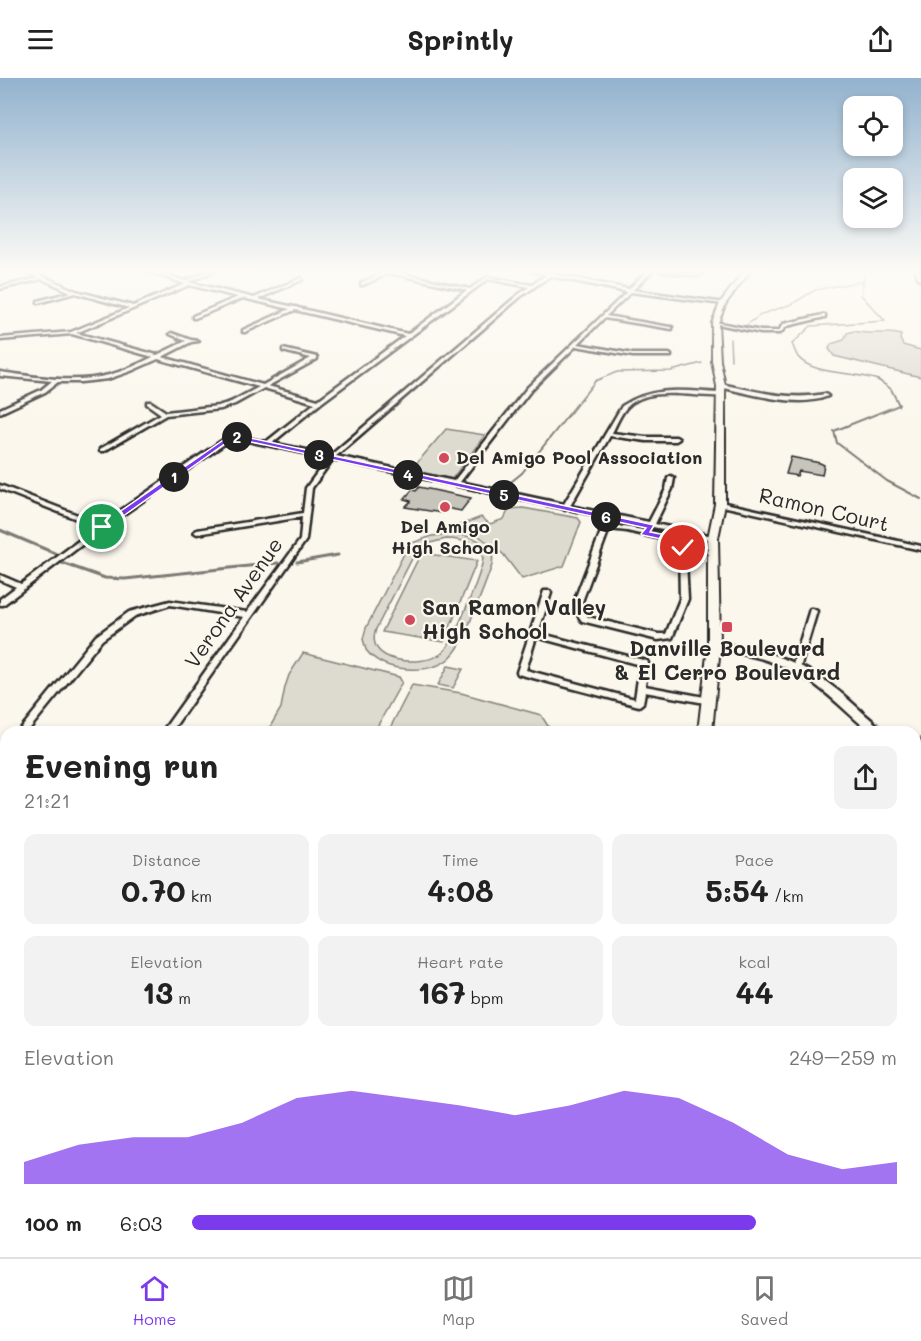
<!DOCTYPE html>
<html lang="en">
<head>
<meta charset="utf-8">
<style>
	:root { --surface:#fff; --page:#f2f2f2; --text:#222; --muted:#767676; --line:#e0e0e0; --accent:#7c3aed }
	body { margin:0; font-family:Mali,sans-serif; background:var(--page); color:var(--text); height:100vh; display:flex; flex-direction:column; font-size:22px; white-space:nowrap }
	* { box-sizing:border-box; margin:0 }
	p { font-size:20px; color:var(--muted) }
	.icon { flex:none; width:33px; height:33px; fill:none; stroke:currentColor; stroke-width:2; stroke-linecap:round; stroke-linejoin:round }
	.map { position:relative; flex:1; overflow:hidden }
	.drawer { position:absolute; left:0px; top:648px; width:921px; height:531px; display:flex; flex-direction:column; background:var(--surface); border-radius:18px 18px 0 0; box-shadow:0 3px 9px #0003 }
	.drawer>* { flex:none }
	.buttons { position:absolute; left:843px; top:18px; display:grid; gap:12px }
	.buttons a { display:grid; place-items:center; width:60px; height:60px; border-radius:12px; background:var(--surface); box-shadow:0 3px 9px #0003; font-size:30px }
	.pin { position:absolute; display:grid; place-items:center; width:51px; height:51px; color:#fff; margin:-26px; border:3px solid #fff; border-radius:50%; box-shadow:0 2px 6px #0007 }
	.km { position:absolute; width:30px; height:30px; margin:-15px; border-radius:50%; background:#222; color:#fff; font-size:16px; line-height:30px; text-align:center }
	.round { display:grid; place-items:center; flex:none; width:63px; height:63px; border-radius:12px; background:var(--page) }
	.overview { display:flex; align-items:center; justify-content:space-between; height:102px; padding:0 24px }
	h1 { font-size:33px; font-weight:800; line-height:45px }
	.figures { display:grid; grid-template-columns:repeat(3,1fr); gap:9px; height:102px; padding:6px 24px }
	.figures div { display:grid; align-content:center; border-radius:12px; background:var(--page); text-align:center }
	.figures b { font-size:30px; font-weight:800 }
	.figures small { font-size:16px; font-weight:400 }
	.figures p { font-size:16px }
	.chart { height:168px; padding:12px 24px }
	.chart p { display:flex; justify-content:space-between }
	.chart svg { width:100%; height:108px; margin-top:6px; fill:var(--accent); opacity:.7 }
	ul { padding:0 24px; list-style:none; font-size:20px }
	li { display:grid; grid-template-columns:96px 72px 1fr; align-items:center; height:45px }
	li i { height:15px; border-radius:8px; background:var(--accent) }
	header { display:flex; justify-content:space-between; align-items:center; height:78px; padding:0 24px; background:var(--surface); font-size:27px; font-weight:800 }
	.tabs { display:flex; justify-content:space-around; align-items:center; height:84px; border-top:2px solid var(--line); background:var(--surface); font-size:16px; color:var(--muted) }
	.tabs a { display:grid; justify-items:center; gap:3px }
	.tabs .active { color:var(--accent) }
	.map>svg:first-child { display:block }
</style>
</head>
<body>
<header><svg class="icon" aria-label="menu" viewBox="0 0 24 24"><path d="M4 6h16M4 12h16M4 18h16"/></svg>Sprintly<svg class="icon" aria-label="share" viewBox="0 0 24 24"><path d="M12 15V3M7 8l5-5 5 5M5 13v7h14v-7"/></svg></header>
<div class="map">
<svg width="921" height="1179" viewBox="0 0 921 1179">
	<rect width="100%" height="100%" fill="#fbf7ec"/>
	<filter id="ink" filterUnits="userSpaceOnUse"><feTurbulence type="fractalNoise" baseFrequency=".0167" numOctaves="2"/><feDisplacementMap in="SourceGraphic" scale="12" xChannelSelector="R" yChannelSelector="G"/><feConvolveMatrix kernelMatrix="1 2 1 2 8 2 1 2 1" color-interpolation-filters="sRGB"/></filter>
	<g filter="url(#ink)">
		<!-- green -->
		<g fill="#dddad0" stroke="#84827e" stroke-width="1.5" fill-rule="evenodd">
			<path d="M854,253C871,258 888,252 901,257L900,261L903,267L921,272V299L834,278L829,271L831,266L844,262L847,255Z"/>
			<polygon points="446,351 485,357 452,401 410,393"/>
			<polygon points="523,430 578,440 581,444 564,488 522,501 503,476 472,453 467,455 458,448 481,439 490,446 504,441 509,431"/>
			<path d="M452,456C470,457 497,465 492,487C486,505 479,522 472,539C459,574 449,594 407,591C391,590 376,585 366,572L363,561L366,550L409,466L432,458ZM446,461C461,461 477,464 483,480C482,494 452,569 441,576C422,589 363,586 376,551L416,473L426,466Z"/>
			<polygon points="421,475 477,483 444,564 382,554"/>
			<polygon points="303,575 399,599 402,604 374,654 267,654 281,630 285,609 289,597"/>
			<polygon points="448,588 463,591 453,610 438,607"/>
			<polygon points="412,607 461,615 541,637 548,648 545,654 388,654"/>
			<polygon points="921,708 921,862 915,867 915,710"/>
			<polygon points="725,1173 792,1173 798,1179 722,1179"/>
		</g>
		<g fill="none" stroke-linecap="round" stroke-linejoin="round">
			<!-- stream-far4 -->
			<g stroke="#7b7a75" stroke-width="1.5">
				<path d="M865,193L861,217L885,243L811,248L792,266C794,270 796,276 798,279C813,298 858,293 880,303"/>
				<polyline points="745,248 762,236 792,226 815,212 863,203"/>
				<polyline points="730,261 731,282"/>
				<polyline points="595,303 617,294 671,293 702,285"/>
			</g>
			<!-- stream-far3 -->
			<g stroke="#7b7a75" stroke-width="2">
				<polyline points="878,302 891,311 899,327 834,353 837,365 887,403 921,421"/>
				<polyline points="506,408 522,395 596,302"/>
			</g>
			<!-- stream-far2 -->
			<g stroke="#7b7a75" stroke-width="3">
				<polyline points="0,452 59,477"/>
				<polyline points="297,484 338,477"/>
				<polyline points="62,485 105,500 125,501 278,485"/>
			</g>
			<!-- stream-far1 -->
			<g stroke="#7b7a75" stroke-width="4">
				<polyline points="915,666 921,661"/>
				<polyline points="915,671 921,676"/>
			</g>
			<!-- stream -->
			<polyline stroke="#7b7a75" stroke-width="4.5" points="626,1179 628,1173"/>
		</g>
		<!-- building -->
		<g fill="#c7c4bc" stroke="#2b2b2b" stroke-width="1.5">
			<polygon points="791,379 820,385 824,387 822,397 799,393 797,398 786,396"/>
			<polygon points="419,409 471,420 461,433 446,430 442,435 405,429 411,423 404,421 412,412 416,413"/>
		</g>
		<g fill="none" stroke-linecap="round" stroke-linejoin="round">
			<!-- minor casing -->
			<g stroke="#2b2b2b" stroke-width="5">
				<g id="minor">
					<path d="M25,193H31L76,213L133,228L185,206L147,193H154L185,203L209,193H215L188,204L254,220L301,200L302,202L258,221L294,229H296L298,230L408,256L467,212L390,195L363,207H361V205L385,194L383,193H392L470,211L487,199L532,207L546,197L532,193L549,195L556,193L553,196L629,211L647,193H652L633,212L725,225L723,226L631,214L606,238L670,249H672V251L604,240L578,266L633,276H669L671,277V278H633L576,268L531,312L460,404L564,426L622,328C653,307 685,313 720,315L723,317L722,318C694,320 648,306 626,330C620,337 616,347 612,355L646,359H676L679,361L676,363H646L610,358L570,428L649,444L666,411L668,400L671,398L674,400L672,411L655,446L713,458L716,460L713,462L653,449L651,452L649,453L646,451L647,448L568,431L565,432L562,430L333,381L312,410L306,462L171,654H162L244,539L170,527L135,538L102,562L27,654H18L96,558L129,534L170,523L247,534L300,462L302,439L197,456L194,454L197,452L303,435L306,410L328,380L233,360L104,450L3,527H0V521L16,509L0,502V497L21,506L97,449L0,411V407L101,446L230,357L266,364L315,325L264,310L235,326L221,331L166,337L104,373H100V371L161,336L147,326V324H151L166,334L218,328L231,324L259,309L158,281L131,293L108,301L81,304H58L45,314L0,335V331L41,312L52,303L0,298V294C36,299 74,306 109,297C124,293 139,286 153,279L72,256L0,262V260L71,254L129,230L75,215L38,225V223L71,214L42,201L0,211V209L39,200ZM550,198L627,214L527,310L454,403L336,378L520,219ZM488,201L529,209L518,217L331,377L272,365L321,325ZM189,207L238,219L193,238V240H195L243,220L290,231L243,252V254H245L295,232L405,258L318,322L268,308L317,281V279L283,271V273L311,280L263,307L162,279L191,264L199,263L191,262L172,255L170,256L186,263L157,277L76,255Z"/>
					<polygon points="660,193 697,196 701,193 706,193 698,198"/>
					<polygon points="916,193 920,193 921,202 919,201"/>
					<polygon points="823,237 825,237 825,239 787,248 780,255 761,255 713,245 715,244 761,253 779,253 783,246"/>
					<path d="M721,306C756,313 789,323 825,316L828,318C799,331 749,315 719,309L718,308Z"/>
					<polygon points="720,424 921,468 921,472 718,427 718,425"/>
					<path d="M608,447C625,449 674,455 685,465L688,521L672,560L658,562L582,543L572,529L602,451ZM609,451L627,453L675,464L679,466L680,521L666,556H658L588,539L580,529Z"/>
					<path d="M544,513H550L551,515L538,555L647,583L648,585L645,608L710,620L714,623L713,625L710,626L645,614L643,625L639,628L518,596L517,594ZM536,559L640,587L635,621L526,592Z"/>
					<polygon points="810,531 813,531 817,533 800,590 796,593 792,590"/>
					<rect x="0" y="671" width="6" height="6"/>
					<polygon points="6,686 6,699 3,705 0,706 0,693 3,687"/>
					<polygon points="0,841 6,844 6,855 0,852"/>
					<path d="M6,870C6,877 8,885 0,888V874Z"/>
					<polygon points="67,1173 86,1173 89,1179 70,1179"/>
				</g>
			</g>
			<!-- tertiary casing -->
			<g stroke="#2b2b2b" stroke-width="5">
				<g id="tertiary">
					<path d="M714,565C778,573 812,587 859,631C867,639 877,645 883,654H870C836,625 813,597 769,583C750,576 730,575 710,570L709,568Z"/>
					<polygon points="915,682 921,684 921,696 915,693"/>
					<polygon points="560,1173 586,1173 588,1179 562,1179"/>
				</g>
			</g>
			<!-- secondary casing -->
			<g stroke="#2b2b2b" stroke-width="4">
				<g id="secondary">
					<polygon points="744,193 750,193 726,225 718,245 720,283 725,308 725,426 718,460 720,568 712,654 698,654 708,568 708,460 715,426 717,308 712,283 712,245 720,225"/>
					<polygon points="524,1173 546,1173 544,1179 522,1179"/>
				</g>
			</g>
			<!-- minor -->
			<use href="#minor" fill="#fbf7ec" fill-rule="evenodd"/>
			<!-- tertiary -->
			<use href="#tertiary" fill="#fbf7ec" fill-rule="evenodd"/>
			<!-- secondary -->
			<use href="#secondary" fill="#fbf7ec" fill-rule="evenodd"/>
		</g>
	</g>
	<!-- sky -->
	<linearGradient id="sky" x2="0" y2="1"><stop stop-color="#92b2ce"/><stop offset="0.54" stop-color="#fdfbf6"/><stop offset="1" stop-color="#fdfbf6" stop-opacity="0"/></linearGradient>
	<rect width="921" height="358" fill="url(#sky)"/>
	<!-- route -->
	<polygon fill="#7c3aed" stroke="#fff" stroke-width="1.5" points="232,356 654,447 650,454 680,460 688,470 680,472 675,464 642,457 641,456 646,450 233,360 105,451 99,451 99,448"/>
	<!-- markers -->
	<g fill="#d1495b" stroke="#fbf7ec" stroke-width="2">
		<circle cx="444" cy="380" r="6"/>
		<circle cx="445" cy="429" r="6"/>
		<circle cx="410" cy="542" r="6"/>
		<rect x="721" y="543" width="12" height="12" rx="3"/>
	</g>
	<g text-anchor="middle" stroke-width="4.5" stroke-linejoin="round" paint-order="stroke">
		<!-- far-poi labels -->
		<g font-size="18" font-weight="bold" fill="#2b2b2b" stroke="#fbf7ec" text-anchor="start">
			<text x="456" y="386">Del Amigo Pool Association</text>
			<text x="445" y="455" text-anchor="middle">Del Amigo<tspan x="445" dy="21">High School</tspan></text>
		</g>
		<!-- street labels -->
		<g font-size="21" fill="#2b2b2b" stroke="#fbf7ec">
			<text transform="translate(824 432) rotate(13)" y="7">Ramon Court</text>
			<text transform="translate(234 525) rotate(-55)" y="7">Verona Avenue</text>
		</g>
		<!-- poi labels -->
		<g font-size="21" font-weight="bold" fill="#2b2b2b" stroke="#fbf7ec" text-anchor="start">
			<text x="422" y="537">San Ramon Valley<tspan x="422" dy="24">High School</tspan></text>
			<text x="727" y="578" text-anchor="middle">Danville Boulevard<tspan x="727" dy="24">&amp; El Cerro Boulevard</tspan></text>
		</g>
	</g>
</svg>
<div class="buttons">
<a><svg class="icon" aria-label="locate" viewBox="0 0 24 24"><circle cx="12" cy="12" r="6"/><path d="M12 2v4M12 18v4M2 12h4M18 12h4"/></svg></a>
<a><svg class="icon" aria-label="layers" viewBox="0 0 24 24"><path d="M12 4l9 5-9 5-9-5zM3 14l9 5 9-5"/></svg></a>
</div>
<div class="pin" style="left:102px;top:449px;background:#1e9e55"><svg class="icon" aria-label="arrive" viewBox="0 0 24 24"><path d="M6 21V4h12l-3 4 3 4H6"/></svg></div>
<div class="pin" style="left:683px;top:470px;background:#d93025"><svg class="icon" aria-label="check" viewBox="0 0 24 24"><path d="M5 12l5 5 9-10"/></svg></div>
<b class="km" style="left:174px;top:399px">1</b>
<b class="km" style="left:237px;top:359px">2</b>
<b class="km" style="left:319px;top:377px">3</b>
<b class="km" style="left:408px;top:397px">4</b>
<b class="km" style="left:504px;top:417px">5</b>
<b class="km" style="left:606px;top:439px">6</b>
<section class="drawer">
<div class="overview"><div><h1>Evening run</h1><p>21:21</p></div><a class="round"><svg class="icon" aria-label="share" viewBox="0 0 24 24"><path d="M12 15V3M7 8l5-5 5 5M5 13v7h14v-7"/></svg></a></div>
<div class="figures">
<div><p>Distance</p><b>0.70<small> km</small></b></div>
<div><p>Time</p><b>4:08</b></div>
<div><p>Pace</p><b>5:54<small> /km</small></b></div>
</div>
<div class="figures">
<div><p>Elevation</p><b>13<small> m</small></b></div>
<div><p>Heart rate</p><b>167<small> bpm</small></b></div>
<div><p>kcal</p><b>44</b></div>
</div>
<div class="chart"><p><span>Elevation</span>249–259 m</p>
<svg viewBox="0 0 160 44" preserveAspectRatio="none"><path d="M0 44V35L10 28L20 25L30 25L40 19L50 9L60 6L70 9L80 12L90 16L100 12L110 6L120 9L130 19L140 32L150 38L160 35V44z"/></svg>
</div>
<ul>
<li><b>100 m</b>6:03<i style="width:80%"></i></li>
</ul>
</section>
</div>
<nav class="tabs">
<a class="active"><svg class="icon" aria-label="home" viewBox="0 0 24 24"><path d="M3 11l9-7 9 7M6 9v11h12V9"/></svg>Home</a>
<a><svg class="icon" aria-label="map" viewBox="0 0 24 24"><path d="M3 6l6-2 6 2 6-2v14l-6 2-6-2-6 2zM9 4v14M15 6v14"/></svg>Map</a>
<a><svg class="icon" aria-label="saved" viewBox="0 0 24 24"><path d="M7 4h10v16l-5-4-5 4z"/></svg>Saved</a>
</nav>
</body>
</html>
